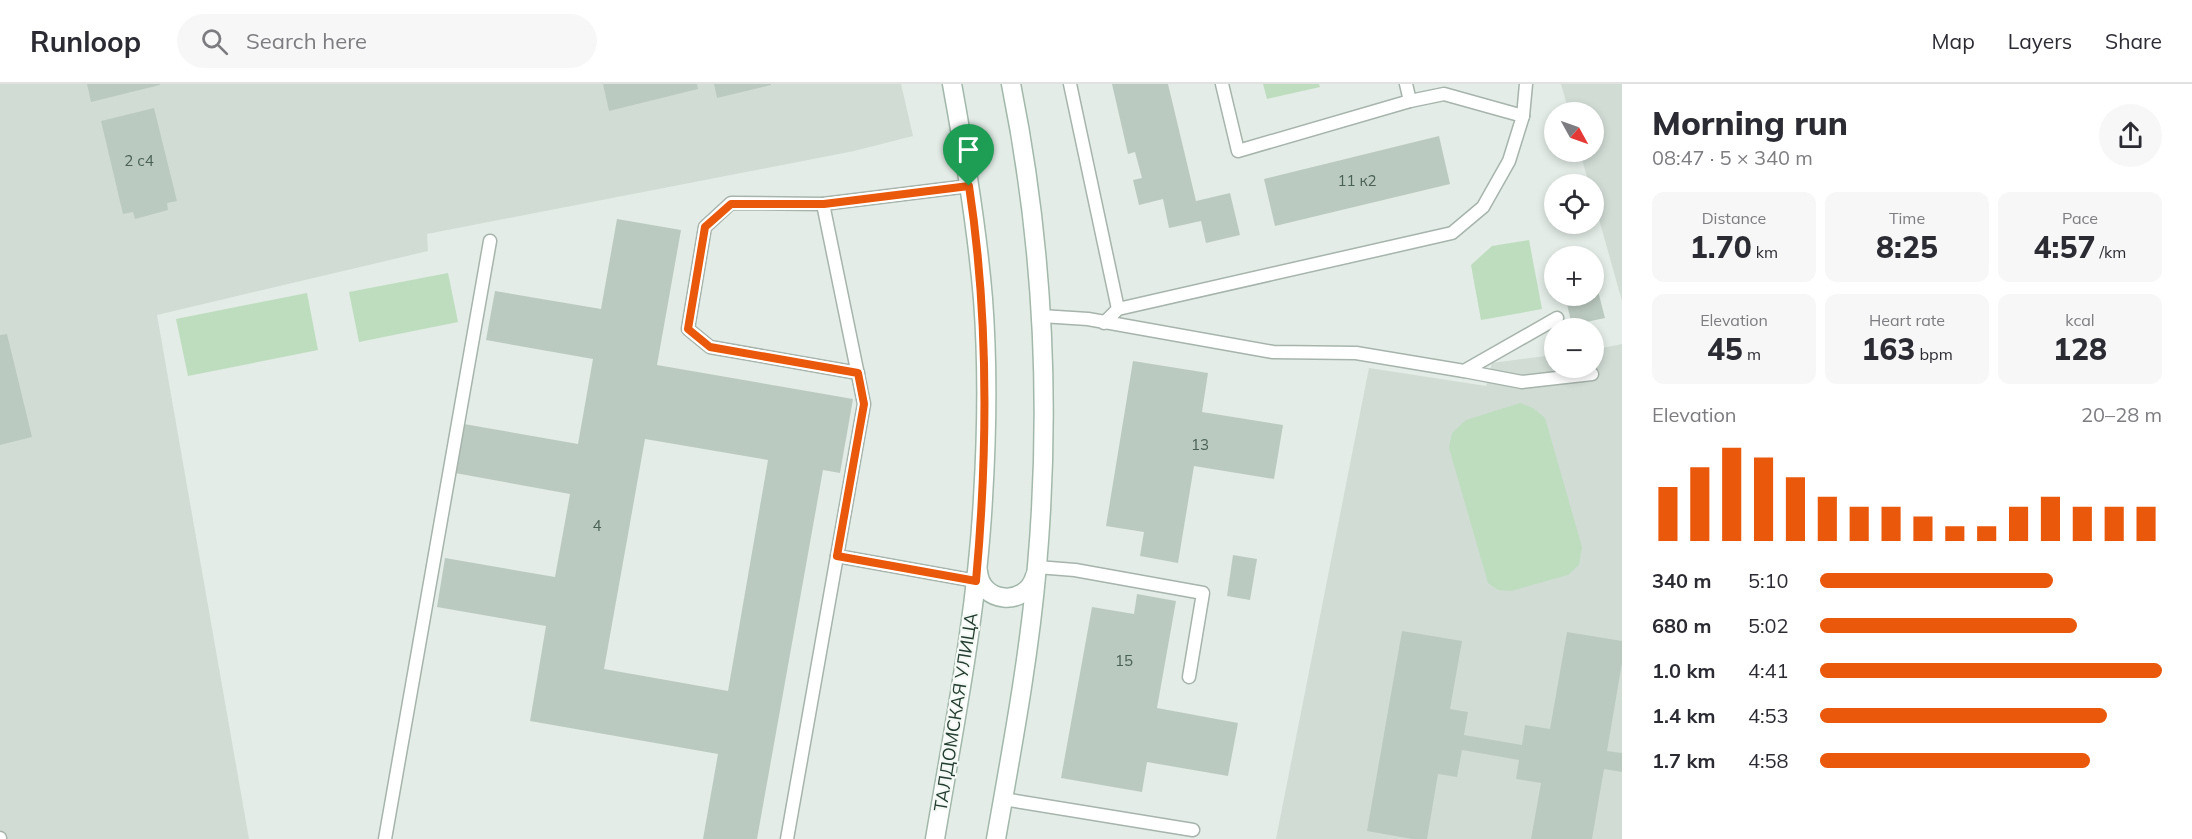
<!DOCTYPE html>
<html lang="en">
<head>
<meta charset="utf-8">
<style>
	:root { --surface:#fff; --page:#f7f7f7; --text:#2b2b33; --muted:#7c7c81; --line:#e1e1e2; --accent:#ea580c }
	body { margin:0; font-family:Mulish,sans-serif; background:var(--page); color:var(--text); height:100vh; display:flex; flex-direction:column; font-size:22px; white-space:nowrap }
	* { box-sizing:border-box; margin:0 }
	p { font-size:20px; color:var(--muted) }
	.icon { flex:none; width:33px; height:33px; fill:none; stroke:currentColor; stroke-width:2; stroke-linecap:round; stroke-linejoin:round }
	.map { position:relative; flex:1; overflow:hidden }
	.side { display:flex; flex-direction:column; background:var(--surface); width:570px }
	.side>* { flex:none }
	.needle { width:39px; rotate:130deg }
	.tools { position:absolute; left:1544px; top:18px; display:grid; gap:12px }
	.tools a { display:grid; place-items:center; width:60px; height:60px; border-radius:50%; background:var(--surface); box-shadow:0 3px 9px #0003; font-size:30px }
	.pin { position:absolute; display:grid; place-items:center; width:51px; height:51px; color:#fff; margin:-62px -26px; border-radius:50% 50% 50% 0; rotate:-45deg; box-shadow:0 0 6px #0007 }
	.pin .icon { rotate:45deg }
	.round { display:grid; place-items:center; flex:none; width:63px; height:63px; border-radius:32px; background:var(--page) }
	.head { display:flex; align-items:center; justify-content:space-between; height:102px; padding:0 30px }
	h1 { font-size:33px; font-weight:800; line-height:45px }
	.stats { display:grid; grid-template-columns:repeat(3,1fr); gap:9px; height:102px; padding:6px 30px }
	.stats div { display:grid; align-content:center; border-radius:12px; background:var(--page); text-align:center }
	.stats b { font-size:30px; font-weight:800 }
	.stats small { font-size:16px; font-weight:400 }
	.stats p { font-size:16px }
	.chart { height:168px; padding:12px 30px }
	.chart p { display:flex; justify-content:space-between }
	.chart svg { width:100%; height:108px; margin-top:6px; stroke:var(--accent); stroke-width:6 }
	ul { padding:0 30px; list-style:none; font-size:20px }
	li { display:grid; grid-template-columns:96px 72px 1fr; align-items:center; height:45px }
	li i { height:15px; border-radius:8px; background:var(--accent) }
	header { display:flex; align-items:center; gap:36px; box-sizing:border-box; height:84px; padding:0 30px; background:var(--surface); border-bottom:2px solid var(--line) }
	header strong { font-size:28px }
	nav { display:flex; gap:33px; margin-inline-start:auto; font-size:21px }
	.search { width:420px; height:54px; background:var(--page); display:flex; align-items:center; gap:15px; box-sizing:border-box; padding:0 21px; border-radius:33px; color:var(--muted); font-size:22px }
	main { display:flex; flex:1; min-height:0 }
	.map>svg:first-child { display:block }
</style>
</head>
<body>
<header>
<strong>Runloop</strong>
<div class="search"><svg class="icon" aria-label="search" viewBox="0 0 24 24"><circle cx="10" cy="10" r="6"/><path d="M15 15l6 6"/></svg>Search here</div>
<nav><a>Map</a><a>Layers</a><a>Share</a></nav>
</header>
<main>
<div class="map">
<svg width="1622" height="755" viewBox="0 0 1622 755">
	<rect width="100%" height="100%" fill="#e3ece6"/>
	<!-- built -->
	<g fill="#d1dcd5">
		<polygon points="0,0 901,0 913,52 854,67 427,150 428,167 157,231 249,755 0,755"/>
		<polygon points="1561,0 1622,0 1622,217 1593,114 1593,100 1589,100 1580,68 1593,68 1593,28 1569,28"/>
		<polygon points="1622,260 1622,755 1276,755 1369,284 1486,302 1492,279 1554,271 1554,284 1593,284 1593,266"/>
	</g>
	<!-- green -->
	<g fill="#bdddbe">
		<polygon points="1263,0 1319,0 1320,3 1267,15"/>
		<polygon points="1529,156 1542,225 1481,236 1471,181 1492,162"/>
		<polygon points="448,189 458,238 359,258 349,208"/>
		<polygon points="307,209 318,266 188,292 176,235"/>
		<polygon points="1520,319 1533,324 1545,334 1582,463 1579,481 1568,491 1511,507 1498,506 1488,499 1449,364 1452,349 1466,336"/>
	</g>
	<!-- building -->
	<g fill="#bbcac1" fill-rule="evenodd">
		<polygon points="87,0 160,0 160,1 91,18"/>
		<polygon points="603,0 697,0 698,5 609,27"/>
		<polygon points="714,0 771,0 771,1 717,14"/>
		<polygon points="1112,0 1168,0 1196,117 1230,109 1240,151 1206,159 1201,137 1169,144 1163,115 1139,121 1133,96 1142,94 1135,68 1128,70"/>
		<polygon points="154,24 177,117 167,119 168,126 135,135 133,128 123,130 101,37"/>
		<polygon points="1439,52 1450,100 1275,142 1264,95"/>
		<path d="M617,135L681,146L657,281L853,315L840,389L823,386L757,755H703L718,670L530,637L546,542L437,523L445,474L555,493L570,410L455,389L464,340L578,360L593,275L486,256L495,207L601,225ZM645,355L768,376L728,607L604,585Z"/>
		<polygon points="1593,188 1605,234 1572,241 1565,212 1593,212"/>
		<polygon points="7,250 32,353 0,361 0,251"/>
		<polygon points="1133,277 1208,289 1202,328 1283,341 1274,395 1194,382 1178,479 1140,472 1144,448 1106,442"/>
		<polygon points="1233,471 1257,475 1250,516 1227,512"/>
		<polygon points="1137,510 1176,517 1157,624 1238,639 1228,692 1147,678 1142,708 1061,694 1092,523 1134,530"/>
		<polygon points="1402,547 1462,557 1450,625 1468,628 1464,651 1522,661 1525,641 1550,645 1567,548 1622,557 1622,579 1607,667 1622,669 1622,688 1604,685 1592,755 1531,755 1541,699 1516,695 1519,676 1462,666 1457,693 1438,690 1427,755 1412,755 1367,747"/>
	</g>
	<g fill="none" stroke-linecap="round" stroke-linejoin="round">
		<!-- lane casing -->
		<g stroke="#a6b4ac" stroke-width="15">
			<g id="lane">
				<polyline points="1070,0 1118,225"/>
				<polyline points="1406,0 1410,17"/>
				<polyline points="1523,32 1526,0"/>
				<polyline points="969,102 823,120 864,320 837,472 976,497"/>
				<polyline points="823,120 731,119 705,143 688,245 710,263 858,289"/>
				<polyline points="1041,232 1088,235 1273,268 1356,269 1464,287 1557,234"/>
				<polyline points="1104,239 1118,225 1452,149 1483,123 1509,77 1523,32 1444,10 1410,17 1238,67 1222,0"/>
				<polyline points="1464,287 1522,298 1592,290"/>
				<polyline points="1037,483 1075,486 1203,509 1189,593"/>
				<polyline points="1003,715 1193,746"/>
				<polyline points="0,754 0,755"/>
				<polyline points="385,755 490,157"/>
				<polyline points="787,755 837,472"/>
			</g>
		</g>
		<!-- secondary casing -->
		<g stroke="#a2b8ab" stroke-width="21">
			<g id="secondary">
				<path d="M978,487C980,519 1026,524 1035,492"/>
				<path d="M935,755C954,642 977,529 983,414C987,348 988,281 983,215C977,143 965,71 952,0"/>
				<path d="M996,755C1012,664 1029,574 1037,482C1051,321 1043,158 1011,0"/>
			</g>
		</g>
		<!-- lane -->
		<use href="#lane" stroke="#fff" stroke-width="12"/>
		<!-- secondary -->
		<use href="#secondary" stroke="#fff" stroke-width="18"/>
	</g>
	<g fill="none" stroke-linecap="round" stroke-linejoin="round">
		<!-- route casing -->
		<g stroke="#fff" stroke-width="12">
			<path id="route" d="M969,102C989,233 988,365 976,497L837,472L864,320L858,289L710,263L688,245L705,143L731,120H824Z"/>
		</g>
		<!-- route -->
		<use href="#route" stroke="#ea580c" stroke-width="8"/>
	</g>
	<g text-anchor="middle" stroke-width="4.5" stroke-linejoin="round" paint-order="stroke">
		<!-- number labels -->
		<g font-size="15" fill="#496054">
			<text x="139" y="82">2 с4</text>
			<text x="1357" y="102">11 к2</text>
			<text x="1200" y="366">13</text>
			<text x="597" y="447">4</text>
			<text x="1124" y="582">15</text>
		</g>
		<!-- street labels -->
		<g font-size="18" fill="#233d30" stroke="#f4f9f5">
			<text transform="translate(956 628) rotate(-81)" y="6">ТАЛДОМСКАЯ УЛИЦА</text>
		</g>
	</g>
</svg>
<div class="tools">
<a><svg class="needle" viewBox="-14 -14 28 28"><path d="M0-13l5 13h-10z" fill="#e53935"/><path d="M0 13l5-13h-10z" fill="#7c7c81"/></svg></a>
<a><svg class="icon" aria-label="locate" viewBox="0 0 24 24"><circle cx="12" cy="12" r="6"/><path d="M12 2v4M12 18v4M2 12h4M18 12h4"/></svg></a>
<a>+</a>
<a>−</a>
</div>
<div class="pin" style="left:969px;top:102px;background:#1e9e55"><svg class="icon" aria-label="arrive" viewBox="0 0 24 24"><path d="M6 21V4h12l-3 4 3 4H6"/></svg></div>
</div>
<section class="side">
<div class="head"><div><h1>Morning run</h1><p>08:47 · 5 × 340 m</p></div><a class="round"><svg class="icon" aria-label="share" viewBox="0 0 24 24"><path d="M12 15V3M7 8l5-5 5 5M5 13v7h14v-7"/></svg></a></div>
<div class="stats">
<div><p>Distance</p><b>1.70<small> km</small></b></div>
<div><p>Time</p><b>8:25</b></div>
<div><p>Pace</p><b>4:57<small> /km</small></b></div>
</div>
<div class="stats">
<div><p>Elevation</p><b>45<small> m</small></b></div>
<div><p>Heart rate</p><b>163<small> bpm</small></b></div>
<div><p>kcal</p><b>128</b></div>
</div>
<div class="chart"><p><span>Elevation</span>20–28 m</p>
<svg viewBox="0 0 160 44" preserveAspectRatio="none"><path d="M5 44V22M15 44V14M25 44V6M35 44V10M45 44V18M55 44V26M65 44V30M75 44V30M85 44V34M95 44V38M105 44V38M115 44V30M125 44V26M135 44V30M145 44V30M155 44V30"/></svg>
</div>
<ul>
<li><b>340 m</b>5:10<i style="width:68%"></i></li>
<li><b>680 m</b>5:02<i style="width:75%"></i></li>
<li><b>1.0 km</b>4:41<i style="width:100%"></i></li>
<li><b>1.4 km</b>4:53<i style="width:84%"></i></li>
<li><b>1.7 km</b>4:58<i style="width:79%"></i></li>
</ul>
</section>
</main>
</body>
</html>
